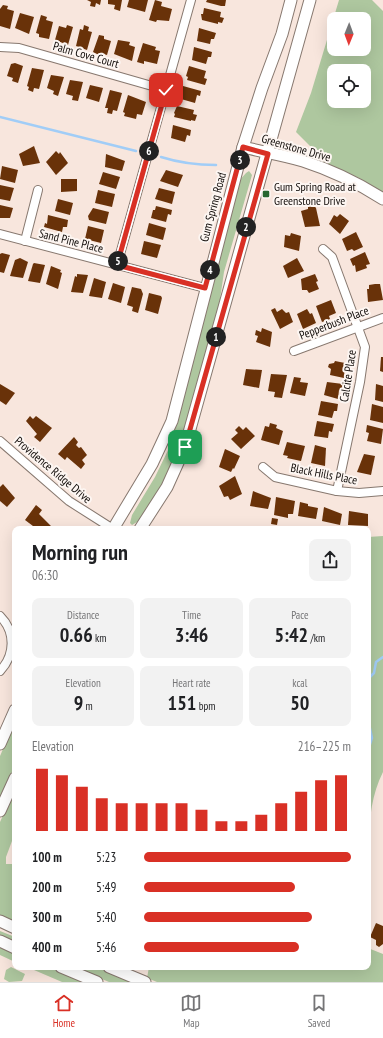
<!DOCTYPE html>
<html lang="en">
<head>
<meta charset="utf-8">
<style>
	:root { --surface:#fff; --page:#f2f2f2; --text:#202124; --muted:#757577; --line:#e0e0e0; --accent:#d93025 }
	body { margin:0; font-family:"PT Sans Narrow",sans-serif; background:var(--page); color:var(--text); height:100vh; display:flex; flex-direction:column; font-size:15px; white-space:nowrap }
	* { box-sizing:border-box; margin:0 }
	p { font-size:13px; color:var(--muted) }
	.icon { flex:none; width:22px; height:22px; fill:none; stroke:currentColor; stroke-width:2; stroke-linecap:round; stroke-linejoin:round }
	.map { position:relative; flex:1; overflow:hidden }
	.side { position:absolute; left:12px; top:526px; width:359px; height:444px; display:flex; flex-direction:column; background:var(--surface); border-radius:8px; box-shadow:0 4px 16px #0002 }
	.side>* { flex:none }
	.needle { width:26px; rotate:181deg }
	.controls { position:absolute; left:327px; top:12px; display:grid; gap:8px }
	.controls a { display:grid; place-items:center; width:44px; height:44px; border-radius:8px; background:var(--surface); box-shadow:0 4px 16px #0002; font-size:20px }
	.pin { position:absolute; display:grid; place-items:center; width:34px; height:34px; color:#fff; margin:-17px; border-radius:8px; box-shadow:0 2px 6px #0006 }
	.km { position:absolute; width:20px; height:20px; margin:-10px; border-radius:50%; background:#222; color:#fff; font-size:11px; line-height:20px; text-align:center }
	.round { display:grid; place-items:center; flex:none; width:42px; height:42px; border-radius:8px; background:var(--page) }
	.overview { display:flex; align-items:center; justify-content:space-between; height:68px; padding:0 20px }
	h1 { font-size:22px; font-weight:800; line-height:30px }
	.metrics { display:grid; grid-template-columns:repeat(3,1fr); gap:6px; height:68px; padding:4px 20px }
	.metrics div { display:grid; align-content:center; border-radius:8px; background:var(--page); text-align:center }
	.metrics b { font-size:20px; font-weight:800 }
	.metrics small { font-size:11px; font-weight:400 }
	.metrics p { font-size:11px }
	.chart { height:112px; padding:8px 20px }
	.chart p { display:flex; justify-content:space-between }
	.chart svg { width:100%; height:72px; margin-top:4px; stroke:var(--accent); stroke-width:6 }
	ul { padding:0 20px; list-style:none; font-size:13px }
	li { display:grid; grid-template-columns:64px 48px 1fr; align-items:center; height:30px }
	li i { height:10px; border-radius:5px; background:var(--accent) }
	.menu { display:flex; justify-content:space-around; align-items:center; height:56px; border-top:1px solid var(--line); background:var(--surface); font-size:11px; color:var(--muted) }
	.menu a { display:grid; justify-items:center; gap:2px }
	.menu .selected { color:var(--accent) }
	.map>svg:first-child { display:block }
</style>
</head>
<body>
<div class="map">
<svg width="383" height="982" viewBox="0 0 383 982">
	<rect width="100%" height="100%" fill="#f8e6dd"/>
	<!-- green -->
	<g fill="#aec79f" fill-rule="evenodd">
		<path d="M339,0H372L383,11V192L359,178L320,161L312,148L296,132L311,93ZM334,19H364V49H334ZM334,71H364V101H334Z"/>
		<polygon points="249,171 252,175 224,272 219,306 179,447 166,478 142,519 132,525 130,523 132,515 155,477 171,444 238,182 246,173"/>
		<path d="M383,536V772C368,802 368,836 370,869C371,887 372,903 368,921V537Z"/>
		<polygon points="15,721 15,765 0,800 0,756"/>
		<polygon points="15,789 15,833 6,857 6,864 15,864 15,922 0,916 0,822"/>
		<polygon points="0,931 15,937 15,943 0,936"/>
		<polygon points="0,947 15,953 15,962 0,955"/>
		<polygon points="368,948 383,954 383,982 157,982 147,978 149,967 368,967"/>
		<polygon points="11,967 25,974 22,981 9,982 4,979 6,970"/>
		<polygon points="27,967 49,967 84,982 62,982"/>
		<polygon points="73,967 97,967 133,982 109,982"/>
	</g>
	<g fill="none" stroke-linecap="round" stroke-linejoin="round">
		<!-- stream -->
		<g stroke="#a1cdf7" stroke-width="2.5">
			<polyline points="0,117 136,151"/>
			<path d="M161,157C180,163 196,165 216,165"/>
			<polyline points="368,679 374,673 376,662 383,657"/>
			<polyline points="368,719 372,738 368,751"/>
		</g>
	</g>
	<!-- building -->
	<g fill="#693209">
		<polygon points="87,0 101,0 100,5 96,3 95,7 90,6 91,2"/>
		<polygon points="108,0 122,0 120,11 114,9 115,5 108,4"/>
		<polygon points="129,0 148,0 145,12 127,7"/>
		<polygon points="155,0 162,2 161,6 172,9 169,21 157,20 156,22 149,20"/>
		<polygon points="207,0 226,0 225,6 221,6 206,2"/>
		<polygon points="3,5 8,6 7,9 14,11 10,29 0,26 0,9"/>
		<polygon points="204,8 221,12 220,17 224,18 222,23 218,22 218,24 202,20 201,14 203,14"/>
		<polygon points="20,13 34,17 29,34 15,28"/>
		<polygon points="41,15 47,17 46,20 53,22 49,39 39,37 39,34 36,33"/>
		<polygon points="67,25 73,27 68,45 55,40 59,26 66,28"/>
		<polygon points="84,25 89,27 88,31 92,32 87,50 76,46 80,29 83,30"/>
		<polygon points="199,28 216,33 214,39 211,39 210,44 197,41"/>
		<polygon points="99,35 104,36 104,39 111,41 107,55 100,53 99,55 93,52"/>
		<polygon points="118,40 130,42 129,45 135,47 132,61 114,54"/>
		<polygon points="143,43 156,47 155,50 160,51 157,64 144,61 144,64 137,62"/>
		<polygon points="194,47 212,52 211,57 208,57 206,64 192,60"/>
		<polygon points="15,63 23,66 18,83 12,81 13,78 7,76 11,64"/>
		<polygon points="189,66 206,71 204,78 207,79 205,85 187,80 188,77 186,76"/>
		<polygon points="32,68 44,70 39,89 34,88 33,92 28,90 29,87 27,86"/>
		<polygon points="51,75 64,77 58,96 53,94 54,91 47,88"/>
		<polygon points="70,80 83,82 78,101 72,100 73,96 66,94"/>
		<polygon points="90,85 103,88 99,102 86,98"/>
		<polygon points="183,86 201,91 200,96 197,95 195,103 181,99"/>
		<polygon points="110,90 122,93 117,111 113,110 112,114 107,113 108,108 105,108"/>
		<polygon points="128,95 146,102 142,115 137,114 136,119 124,116 125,113 123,112"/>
		<polygon points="177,106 194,110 193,114 197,115 195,121 191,120 191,121 174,117 175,114 174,113"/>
		<polygon points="173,125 191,130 190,136 187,135 185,142 171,138"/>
		<polygon points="34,146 40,163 23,166 19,154"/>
		<polygon points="56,151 59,154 60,152 68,163 56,175 46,162"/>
		<polygon points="106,154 125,161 122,171 105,167"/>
		<polygon points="2,166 18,170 15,183 0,179"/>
		<polygon points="166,170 183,175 178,187 160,181"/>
		<polygon points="103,172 120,177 116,189 99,184"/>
		<polygon points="61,179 77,179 77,191 61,192"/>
		<polygon points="0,185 14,188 10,201 0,199"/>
		<polygon points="159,188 175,192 172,204 155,199"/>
		<polygon points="98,190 115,194 112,207 95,203"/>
		<polygon points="58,199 73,203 70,215 55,211"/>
		<polygon points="312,203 316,208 320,226 305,227 301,211 308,209 308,206"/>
		<polygon points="0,205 13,208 10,218 0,218"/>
		<polygon points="156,206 172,210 171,215 168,214 166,222 151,218 153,210 155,210"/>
		<polygon points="93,208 109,212 106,224 89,220 88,216"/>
		<polygon points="340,214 349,221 340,234 329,224 334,215 337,217"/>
		<polygon points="48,215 68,220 67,227 63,227 62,232 44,227 45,223 47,224"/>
		<polygon points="149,223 166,228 163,240 146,235"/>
		<polygon points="88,226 104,230 101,243 85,239"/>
		<polygon points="356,232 363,247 354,251 352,249 347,251 342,239"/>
		<polygon points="291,233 301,236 299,251 284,247 285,235 290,236"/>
		<polygon points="144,241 161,245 157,258 141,254"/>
		<polygon points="365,252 370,264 366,265 367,268 356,272 355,265 353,266 350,259"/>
		<polygon points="2,253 10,255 4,273 0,272 0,254"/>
		<polygon points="20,258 28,262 23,278 10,276 15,260"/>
		<polygon points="297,258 304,271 288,278 283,266"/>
		<polygon points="34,263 45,265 40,283 28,281 33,264"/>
		<polygon points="51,266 61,270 60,272 62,273 58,289 46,284"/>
		<polygon points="77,274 88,275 83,293 71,292 75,276 77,277"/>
		<polygon points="315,274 318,281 316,282 319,289 309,293 307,290 302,290 301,279"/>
		<polygon points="94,278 106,282 102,298 89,296"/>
		<polygon points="113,283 125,287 121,303 108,299"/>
		<polygon points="375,284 380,284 383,300 368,302 367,289 369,289 369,285"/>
		<polygon points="132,287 141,289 143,294 138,313 132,311 133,307 127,305"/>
		<polygon points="149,293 161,296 162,298 158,314 145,310"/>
		<polygon points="331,300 336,313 329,316 330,319 322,322 316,306"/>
		<polygon points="275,308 277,312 282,309 286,313 289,312 293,322 280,329 271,310"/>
		<polygon points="307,309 310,314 312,313 316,323 303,329 297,314"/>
		<polygon points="262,328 272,332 270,347 256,342 258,336 255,335 256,330 261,332"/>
		<polygon points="381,357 383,357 383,372 380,371"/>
		<polygon points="335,361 345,363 344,378 330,375 331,369 328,367 329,364 334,363"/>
		<polygon points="246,369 262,370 259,388 243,385"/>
		<polygon points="271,374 287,375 282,398 274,397 275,392 268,391"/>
		<polygon points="294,377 301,378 300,382 308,383 305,396 290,393"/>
		<polygon points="327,382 343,384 341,391 339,390 338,399 324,395"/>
		<polygon points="0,384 15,393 6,405 0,401"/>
		<polygon points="376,384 383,386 383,402 375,400"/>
		<polygon points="321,401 338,404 337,411 334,411 332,418 318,415"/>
		<polygon points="372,404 383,407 383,423 370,420"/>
		<polygon points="30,416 33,419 36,416 52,428 40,442 34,437 37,434 26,421"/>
		<polygon points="317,421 334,424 332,432 329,431 328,438 314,436"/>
		<polygon points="270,423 277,425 276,428 283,431 279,445 261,440 265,426 269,427"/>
		<polygon points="367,425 383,429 381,444 367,441 369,433 366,432"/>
		<polygon points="239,426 243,430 246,427 255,436 241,449 231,439 238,433 235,430"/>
		<polygon points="74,437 78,442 76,445 79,448 81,447 87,455 82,460 85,464 81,469 67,457 65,460 58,454"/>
		<polygon points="287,442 305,446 301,461 287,458 288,456 283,455"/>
		<polygon points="315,445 326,448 325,466 311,463"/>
		<polygon points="225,449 240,456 234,469 233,468 231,472 219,467"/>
		<polygon points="364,454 375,456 371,475 357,472"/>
		<polygon points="235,476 242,494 230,500 228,496 224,497 219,486"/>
		<polygon points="3,484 15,498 7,507 0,501 0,487"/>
		<polygon points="253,491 271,498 268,509 250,506"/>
		<polygon points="276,497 295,501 293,514 288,514 288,518 274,515"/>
		<polygon points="300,502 308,504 308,506 318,508 316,519 298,516"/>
		<polygon points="36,505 42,510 39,514 51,526 48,529 37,529 25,520"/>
		<polygon points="324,507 342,514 340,525 322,521"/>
		<polygon points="349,511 368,514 368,526 348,525"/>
		<polygon points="272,518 278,519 277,525 271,524"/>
		<polygon points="376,923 383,926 383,944 379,947 376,945 376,940 370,937"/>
	</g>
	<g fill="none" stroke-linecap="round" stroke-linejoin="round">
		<!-- street casing -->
		<g stroke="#87786f" stroke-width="10">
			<g id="street">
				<polyline points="0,47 19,48 166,90"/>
				<polyline points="0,234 205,288"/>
				<polyline points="25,241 38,190"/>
				<polyline points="323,249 332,257 365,347 360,382 337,491"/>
				<polyline points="117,265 191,0"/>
				<polyline points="294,351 383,318"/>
				<polyline points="0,441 69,501 113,529"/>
				<polyline points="263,467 275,477 337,491 359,493 383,491"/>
				<path d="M0,616C16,632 15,655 0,671"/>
			</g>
		</g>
		<!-- secondary casing -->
		<g stroke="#87786f" stroke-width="13">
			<g id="secondary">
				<path d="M243,147C263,152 283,155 303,161C331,170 358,183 383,199"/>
				<polyline points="113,529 152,464 172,421 243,147 262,88 282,34 291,0"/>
				<polyline points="140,529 167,487 185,447 310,0"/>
				<polyline points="0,744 15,710"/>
				<polyline points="0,811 15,778"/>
				<polyline points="0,921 15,928"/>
				<polyline points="0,941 15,948"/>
				<polyline points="61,967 97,982"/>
				<polyline points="109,967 145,982"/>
			</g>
		</g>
		<!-- street -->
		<use href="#street" stroke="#fff" stroke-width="8"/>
		<!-- secondary -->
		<use href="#secondary" stroke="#fff" stroke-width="11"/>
	</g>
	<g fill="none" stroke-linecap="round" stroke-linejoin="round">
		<!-- route casing -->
		<g stroke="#fff" stroke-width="8">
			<polyline id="route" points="166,90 117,265 205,288 243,147 268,154 185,447"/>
		</g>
		<!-- route -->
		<use href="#route" stroke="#d93025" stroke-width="5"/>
	</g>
	<!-- markers -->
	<rect fill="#266730" stroke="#fdf6f2" stroke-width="1.5" x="262" y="190" width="8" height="8" rx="2"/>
	<g text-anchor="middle" stroke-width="4" stroke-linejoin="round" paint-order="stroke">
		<!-- street labels -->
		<g font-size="12" fill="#110c09" stroke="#fdf6f2">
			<text transform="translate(86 55) rotate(16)" y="4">Palm Cove Court</text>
			<text transform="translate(296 148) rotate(16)" y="4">Greenstone Drive</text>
			<text transform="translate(213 207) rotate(-75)" y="4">Gum Spring Road</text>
			<text transform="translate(71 241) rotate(14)" y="4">Sand Pine Place</text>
			<text transform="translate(334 323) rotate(-21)" y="4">Pepperbush Place</text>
			<text transform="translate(348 376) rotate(-81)" y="4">Calcite Place</text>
			<text transform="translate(53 470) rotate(40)" y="4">Providence Ridge Drive</text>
			<text transform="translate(324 474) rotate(11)" y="4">Black Hills Place</text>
		</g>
		<!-- poi labels -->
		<g font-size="12" fill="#110c09" stroke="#fdf6f2" text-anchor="start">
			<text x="274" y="191">Gum Spring Road at<tspan x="274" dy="14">Greenstone Drive</tspan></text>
		</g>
	</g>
</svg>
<div class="controls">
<a><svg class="needle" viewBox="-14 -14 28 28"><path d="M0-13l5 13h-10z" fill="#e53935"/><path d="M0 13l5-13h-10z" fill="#757577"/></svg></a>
<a><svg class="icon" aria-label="locate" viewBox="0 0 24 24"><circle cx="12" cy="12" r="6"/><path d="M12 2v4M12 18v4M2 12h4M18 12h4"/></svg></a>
</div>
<div class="pin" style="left:185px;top:447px;background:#1e9e55"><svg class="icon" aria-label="arrive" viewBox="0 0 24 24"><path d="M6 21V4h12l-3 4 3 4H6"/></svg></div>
<div class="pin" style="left:166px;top:90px;background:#d93025"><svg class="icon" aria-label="check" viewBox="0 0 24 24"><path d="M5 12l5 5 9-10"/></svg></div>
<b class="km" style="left:216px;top:337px">1</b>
<b class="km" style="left:246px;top:227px">2</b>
<b class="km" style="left:240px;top:160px">3</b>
<b class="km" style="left:210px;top:270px">4</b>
<b class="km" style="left:118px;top:261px">5</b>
<b class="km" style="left:149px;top:151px">6</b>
<section class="side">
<div class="overview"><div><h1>Morning run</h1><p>06:30</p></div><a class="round"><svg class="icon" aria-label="share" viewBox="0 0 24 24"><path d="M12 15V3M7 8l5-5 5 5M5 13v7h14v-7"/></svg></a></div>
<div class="metrics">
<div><p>Distance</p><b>0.66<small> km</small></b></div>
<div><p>Time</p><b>3:46</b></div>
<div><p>Pace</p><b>5:42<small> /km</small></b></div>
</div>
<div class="metrics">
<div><p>Elevation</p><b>9<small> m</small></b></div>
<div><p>Heart rate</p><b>151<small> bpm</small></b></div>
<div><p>kcal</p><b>50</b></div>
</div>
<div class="chart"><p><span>Elevation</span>216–225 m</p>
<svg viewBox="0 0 160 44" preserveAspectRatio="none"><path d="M5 44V6M15 44V10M25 44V17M35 44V24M45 44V27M55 44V27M65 44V27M75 44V27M85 44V31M95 44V38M105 44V38M115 44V34M125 44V27M135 44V20M145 44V13M155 44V10"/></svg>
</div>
<ul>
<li><b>100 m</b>5:23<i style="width:100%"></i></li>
<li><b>200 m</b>5:49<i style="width:73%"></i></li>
<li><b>300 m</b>5:40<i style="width:81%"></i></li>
<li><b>400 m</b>5:46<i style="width:75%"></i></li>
</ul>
</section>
</div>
<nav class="menu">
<a class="selected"><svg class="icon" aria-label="home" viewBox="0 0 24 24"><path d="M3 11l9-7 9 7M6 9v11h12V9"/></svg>Home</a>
<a><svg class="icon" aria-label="map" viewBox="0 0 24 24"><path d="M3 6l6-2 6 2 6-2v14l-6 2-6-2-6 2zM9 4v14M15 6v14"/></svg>Map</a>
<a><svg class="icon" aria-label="saved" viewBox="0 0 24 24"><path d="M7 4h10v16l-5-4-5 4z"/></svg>Saved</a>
</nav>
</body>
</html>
